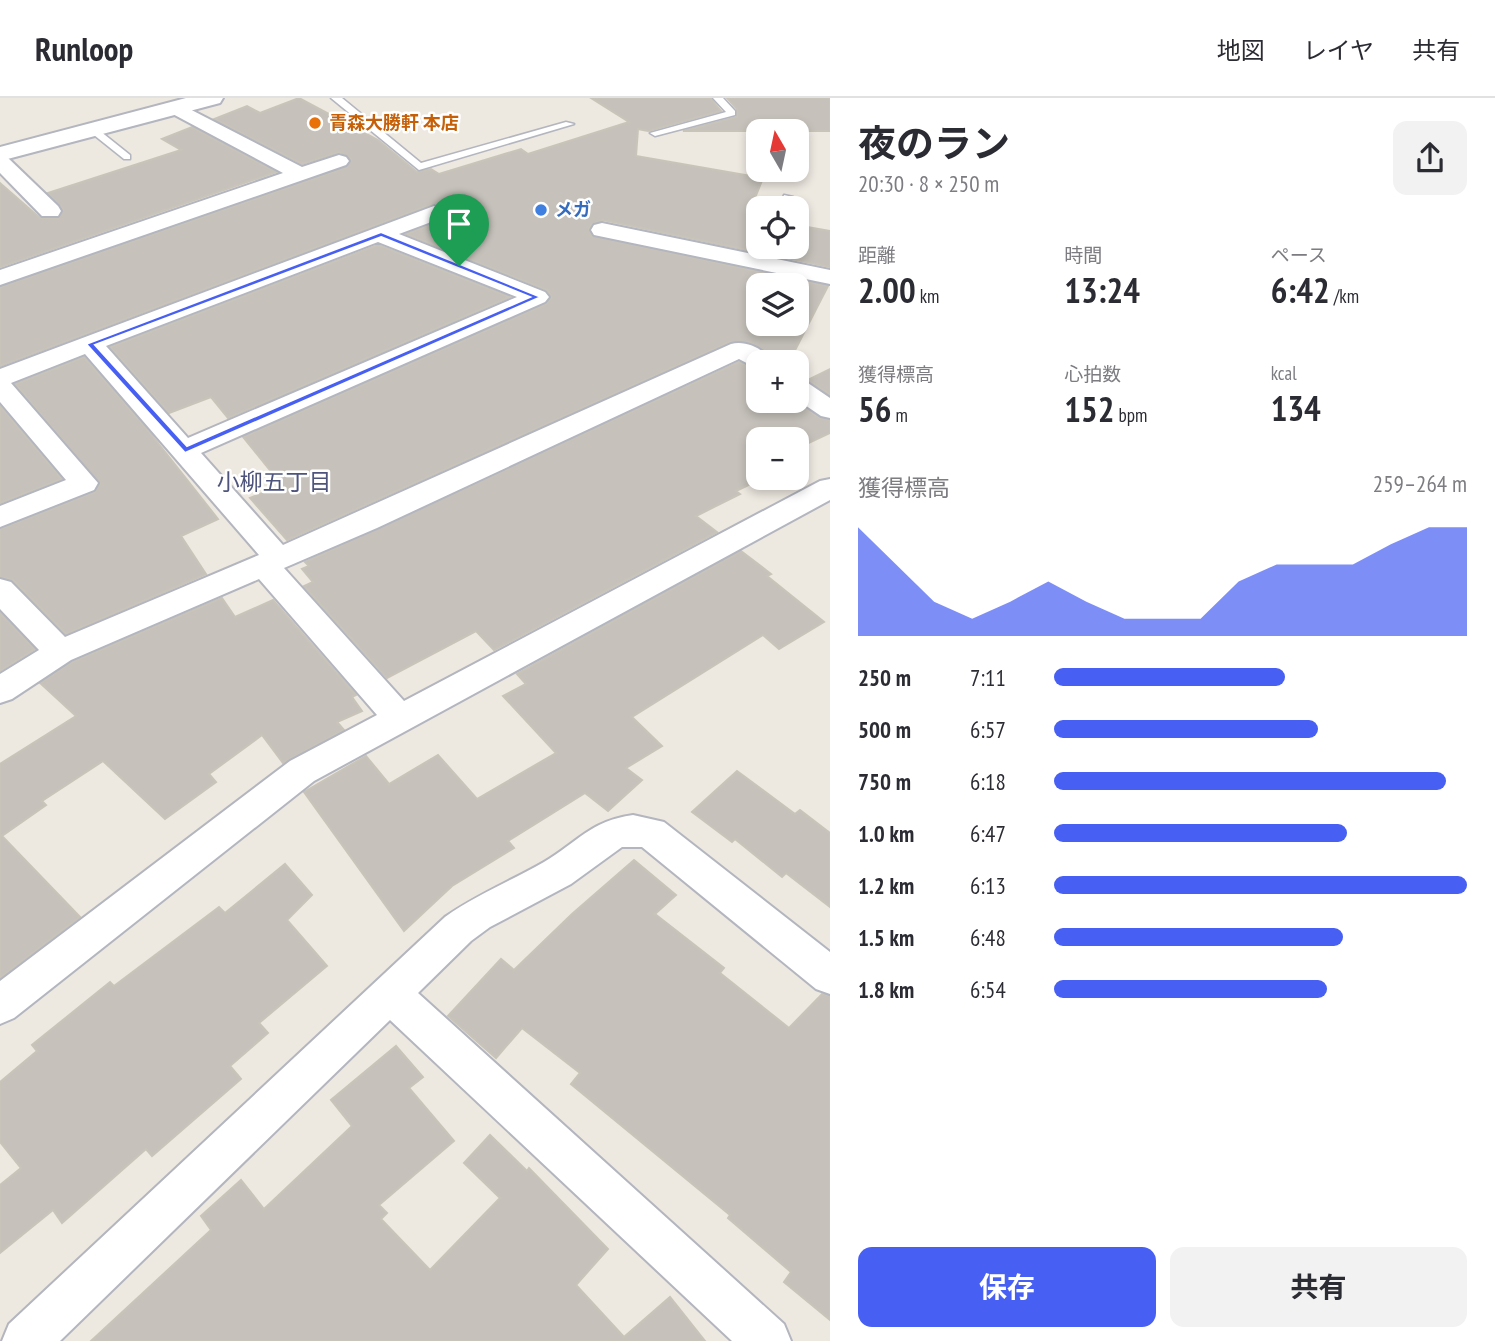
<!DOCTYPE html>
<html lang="ja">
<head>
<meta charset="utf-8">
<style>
	:root { --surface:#fff; --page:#f2f2f3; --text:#2b2b33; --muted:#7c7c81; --line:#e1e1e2; --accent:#475ff3 }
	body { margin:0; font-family:"PT Sans Narrow","Noto Sans JP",sans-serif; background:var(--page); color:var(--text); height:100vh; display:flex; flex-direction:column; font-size:26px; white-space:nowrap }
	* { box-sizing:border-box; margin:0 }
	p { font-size:23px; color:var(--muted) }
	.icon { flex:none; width:38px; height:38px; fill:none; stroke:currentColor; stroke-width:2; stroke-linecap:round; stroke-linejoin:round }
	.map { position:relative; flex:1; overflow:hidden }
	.drawer { display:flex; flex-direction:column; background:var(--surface); width:665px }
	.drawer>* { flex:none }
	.needle { width:46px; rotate:351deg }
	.controls { position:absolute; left:746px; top:21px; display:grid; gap:14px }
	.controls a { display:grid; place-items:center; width:63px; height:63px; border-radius:14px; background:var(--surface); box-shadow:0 4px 10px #0003; font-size:35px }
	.pin { position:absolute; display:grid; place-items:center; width:60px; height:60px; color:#fff; margin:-72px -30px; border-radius:50% 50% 50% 0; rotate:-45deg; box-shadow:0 0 7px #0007 }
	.pin .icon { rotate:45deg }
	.round { display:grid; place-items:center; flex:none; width:74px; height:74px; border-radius:14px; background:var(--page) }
	.overview { display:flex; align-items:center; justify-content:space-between; height:119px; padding:0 28px }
	h1 { font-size:38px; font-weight:700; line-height:52px }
	.stats { display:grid; grid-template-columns:repeat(3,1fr); gap:10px; height:119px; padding:7px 28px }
	.stats div { display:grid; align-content:center }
	.stats b { font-size:35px; font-weight:700 }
	.stats small { font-size:19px; font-weight:400 }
	.stats p { font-size:19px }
	.chart { height:196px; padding:14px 28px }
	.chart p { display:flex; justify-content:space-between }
	.chart svg { width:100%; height:126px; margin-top:7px; fill:var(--accent); opacity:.7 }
	.cta { display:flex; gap:14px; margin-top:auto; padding:14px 28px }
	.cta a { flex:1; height:80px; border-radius:14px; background:var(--accent); color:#fff; font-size:28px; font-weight:700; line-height:80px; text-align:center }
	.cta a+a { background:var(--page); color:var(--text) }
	ul { padding:0 28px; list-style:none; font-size:23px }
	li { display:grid; grid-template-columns:112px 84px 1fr; align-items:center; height:52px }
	li i { height:18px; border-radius:9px; background:var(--accent) }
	header { display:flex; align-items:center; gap:42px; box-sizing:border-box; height:98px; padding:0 35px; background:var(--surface); border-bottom:2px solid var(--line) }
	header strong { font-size:33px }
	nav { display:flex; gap:38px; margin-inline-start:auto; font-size:24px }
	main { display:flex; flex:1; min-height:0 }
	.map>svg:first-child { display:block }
</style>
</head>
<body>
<header>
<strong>Runloop</strong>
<nav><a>地図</a><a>レイヤ</a><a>共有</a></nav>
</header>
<main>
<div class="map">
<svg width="830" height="1243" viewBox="0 0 830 1243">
	<rect width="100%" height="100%" fill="#ede8e0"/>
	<!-- building -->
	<g fill="#c6c2bb" stroke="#c9c4b9" stroke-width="2" fill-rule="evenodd">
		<path d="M299,0L378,42L417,74L431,71L439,76L521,51L528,56L629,24L591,0H710L721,13L648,33L638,31L636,58L763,80L748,117L758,119V149H764L762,155L603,122L592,126L589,131L592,138L828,188L789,264H776L766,253L749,244H730L287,442L250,400L282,387L243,339L546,206L552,199L547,192L406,136L444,121L447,116L444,109L435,105L0,268V189L347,69L351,61L340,54L302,66L214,21L247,8L260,15ZM758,187H796V226H758Z"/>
		<polygon points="727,0 830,0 830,33 683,33 737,19 737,11"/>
		<polygon points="192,29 276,74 0,169 0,85 40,120 58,121 63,112 48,95 181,52 162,41"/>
		<polygon points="796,127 830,133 830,169 777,158 779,149 796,149"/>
		<polygon points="378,147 510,199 228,320 211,299 169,315 110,249"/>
		<polygon points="84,259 142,325 218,421 181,438 206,476 66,536 13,482 0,479 0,431 95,394 100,386 15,286"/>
		<polygon points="739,264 758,273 758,303 794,303 820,320 830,322 830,335 796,351 796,341 758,341 758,380 763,380 736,393 740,396 696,418 717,434 494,552 476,533 387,580 304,488 313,484 302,471 309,468 305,464"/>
		<polygon points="830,271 830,297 808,282"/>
		<polygon points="0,308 62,381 0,405"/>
		<polygon points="741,453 771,476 767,478 824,524 779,551 763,537 632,619 662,648 626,670 642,682 608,713 585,695 508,743 514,750 452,788 404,833 304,694 366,658 389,686 438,657 477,701 556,655 503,598 526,586 517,576"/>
		<polygon points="222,500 235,519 273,502 356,597 352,599 362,613 337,624 344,632 283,665 262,637 209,676 216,684 165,721 103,663 42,703 46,707 2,738 80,819 0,880 0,666 76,618 40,585 72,564"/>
		<polygon points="0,515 35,551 0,573"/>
		<polygon points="737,673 795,716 800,712 830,735 830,809 786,775 782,779 735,741 732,744 692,714"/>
		<polygon points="634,762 676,797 655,816 724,870 720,875 789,930 822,896 830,898 830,1222 784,1184 791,1174 728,1120 730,1117 571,986 580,975 522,930 496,960 448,918 501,861 514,872 572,816"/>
		<polygon points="285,766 312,797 287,822 327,868 259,925 268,935 230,968 241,981 152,1058 146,1051 62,1125 53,1112 0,1155 0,1087 21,1070 0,1044 0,984 37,953 32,947 110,884 114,888 219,809 225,815"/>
		<polygon points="396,948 423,979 409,990 454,1043 379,1107 387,1115 381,1121 430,1172 500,1100 464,1065 490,1037 527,1073 529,1070 608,1151 576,1187 624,1239 670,1199 705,1243 91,1243 211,1132 201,1118 241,1082 264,1111 352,1028 331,1002"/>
	</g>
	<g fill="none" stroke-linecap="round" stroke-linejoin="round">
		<!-- lane casing -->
		<g stroke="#b3b5bf" stroke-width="3">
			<g id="lane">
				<polygon points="331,0 342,0 421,65 566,24 574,26 419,72"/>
				<polygon points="713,0 723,0 735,13 735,17 655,38 650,35 726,14"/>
				<polygon points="89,29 95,29 130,57 130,61 124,61 89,33"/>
				<polygon points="784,97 793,99 789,110 779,110"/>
				<polygon points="767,149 777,149 772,165 767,168 762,165"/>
			</g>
		</g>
		<!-- street casing -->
		<g stroke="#b3b5bf" stroke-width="4">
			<g id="street">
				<polygon points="176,4 302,69 339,57 346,59 349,63 346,67 0,187 0,172 283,75 169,14 166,10"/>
				<polygon points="0,57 7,59 58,108 61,113 58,118 42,118 0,75"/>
				<path d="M434,108L442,110L445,115L442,120L399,136L545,194L549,199L545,204L201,355L283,447L731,246C746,242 764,251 773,264H758V271L739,261L377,430L284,470L404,603L820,383L830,381V402L314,683L14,920L0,926V883L290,663L377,617L259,481L71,562L12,601L0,605V576L39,552L0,511V481L11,484L65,539L259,457L85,256L11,285L98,385L94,392L0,429V408L66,382L0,304V271ZM378,144L517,199L188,340L106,248Z"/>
				<polygon points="602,125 830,172 830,186 594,137 591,132 594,127"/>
				<polygon points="796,281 805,283 830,300 830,320 821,318 796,301"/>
				<path d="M633,717L664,724L830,854V896L816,891L642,749H622L571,786L490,829L471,843L418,895L784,1226L791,1243H732L390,922L60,1243H2L9,1226L445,819C476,797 511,783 544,764C578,744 590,723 633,717Z"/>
			</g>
		</g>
		<!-- secondary casing -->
		<g stroke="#b3b5bf" stroke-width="4">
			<polygon id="secondary" points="186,0 223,0 220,5 0,63 0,49"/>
		</g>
		<!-- lane -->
		<use href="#lane" fill="#fff" fill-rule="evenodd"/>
		<!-- street -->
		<use href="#street" fill="#fff" fill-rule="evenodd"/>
		<!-- secondary -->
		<use href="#secondary" fill="#fff" fill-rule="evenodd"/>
	</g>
	<!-- route -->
	<path fill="#475ff3" stroke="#fff" stroke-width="2" fill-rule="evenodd" d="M381,134L541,199L185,355L86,246ZM381,139L530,199L187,348L95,247Z"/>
	<!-- markers -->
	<circle fill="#e8710a" stroke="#fff" stroke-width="2.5" cx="315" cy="25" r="7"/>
	<circle fill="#3f7fe0" stroke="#fff" stroke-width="2.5" cx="541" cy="112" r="7"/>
	<g text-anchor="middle" stroke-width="5" stroke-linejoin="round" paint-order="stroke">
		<!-- far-food labels -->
		<g font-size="18" font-weight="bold" fill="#c56008" stroke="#fff" text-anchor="start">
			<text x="329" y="31">青森大勝軒 本店</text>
		</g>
		<!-- far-shop labels -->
		<g font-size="18" font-weight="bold" fill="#366cbe" stroke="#fff" text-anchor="start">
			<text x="555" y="118">メガ</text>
		</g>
		<!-- neighbourhood labels -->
		<g font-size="23" fill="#4e547c" stroke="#fff">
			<text x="274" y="392">小柳五丁目</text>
		</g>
	</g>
</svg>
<div class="controls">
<a><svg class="needle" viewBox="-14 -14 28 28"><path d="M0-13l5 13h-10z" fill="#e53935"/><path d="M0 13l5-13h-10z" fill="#7c7c81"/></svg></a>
<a><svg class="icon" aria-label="locate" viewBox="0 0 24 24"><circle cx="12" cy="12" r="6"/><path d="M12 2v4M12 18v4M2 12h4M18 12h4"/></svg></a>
<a><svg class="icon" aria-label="layers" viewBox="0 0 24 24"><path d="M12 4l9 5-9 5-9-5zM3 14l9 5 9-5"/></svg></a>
<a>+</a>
<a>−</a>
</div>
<div class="pin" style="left:459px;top:168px;background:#1e9e55"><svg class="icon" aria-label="arrive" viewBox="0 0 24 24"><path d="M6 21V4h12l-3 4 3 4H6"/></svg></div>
</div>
<section class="drawer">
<div class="overview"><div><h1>夜のラン</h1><p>20:30 · 8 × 250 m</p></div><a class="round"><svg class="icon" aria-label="share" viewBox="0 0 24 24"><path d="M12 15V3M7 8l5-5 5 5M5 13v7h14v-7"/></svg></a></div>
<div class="stats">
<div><p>距離</p><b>2.00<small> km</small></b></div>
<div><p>時間</p><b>13:24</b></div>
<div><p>ペース</p><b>6:42<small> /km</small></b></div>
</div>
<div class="stats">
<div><p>獲得標高</p><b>56<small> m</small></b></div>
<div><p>心拍数</p><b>152<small> bpm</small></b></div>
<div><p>kcal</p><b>134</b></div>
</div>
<div class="chart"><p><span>獲得標高</span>259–264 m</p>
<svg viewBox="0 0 160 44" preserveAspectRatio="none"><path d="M0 44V6L10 19L20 32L30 38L40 32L50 25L60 32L70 38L80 38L90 38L100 25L110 19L120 19L130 19L140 12L150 6L160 6V44z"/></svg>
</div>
<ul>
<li><b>250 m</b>7:11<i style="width:56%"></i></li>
<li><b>500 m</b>6:57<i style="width:64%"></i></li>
<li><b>750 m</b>6:18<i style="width:95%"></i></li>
<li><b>1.0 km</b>6:47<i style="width:71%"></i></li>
<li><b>1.2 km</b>6:13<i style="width:100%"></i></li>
<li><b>1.5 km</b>6:48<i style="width:70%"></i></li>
<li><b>1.8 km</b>6:54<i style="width:66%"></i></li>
</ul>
<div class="cta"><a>保存</a><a>共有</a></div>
</section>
</main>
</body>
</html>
